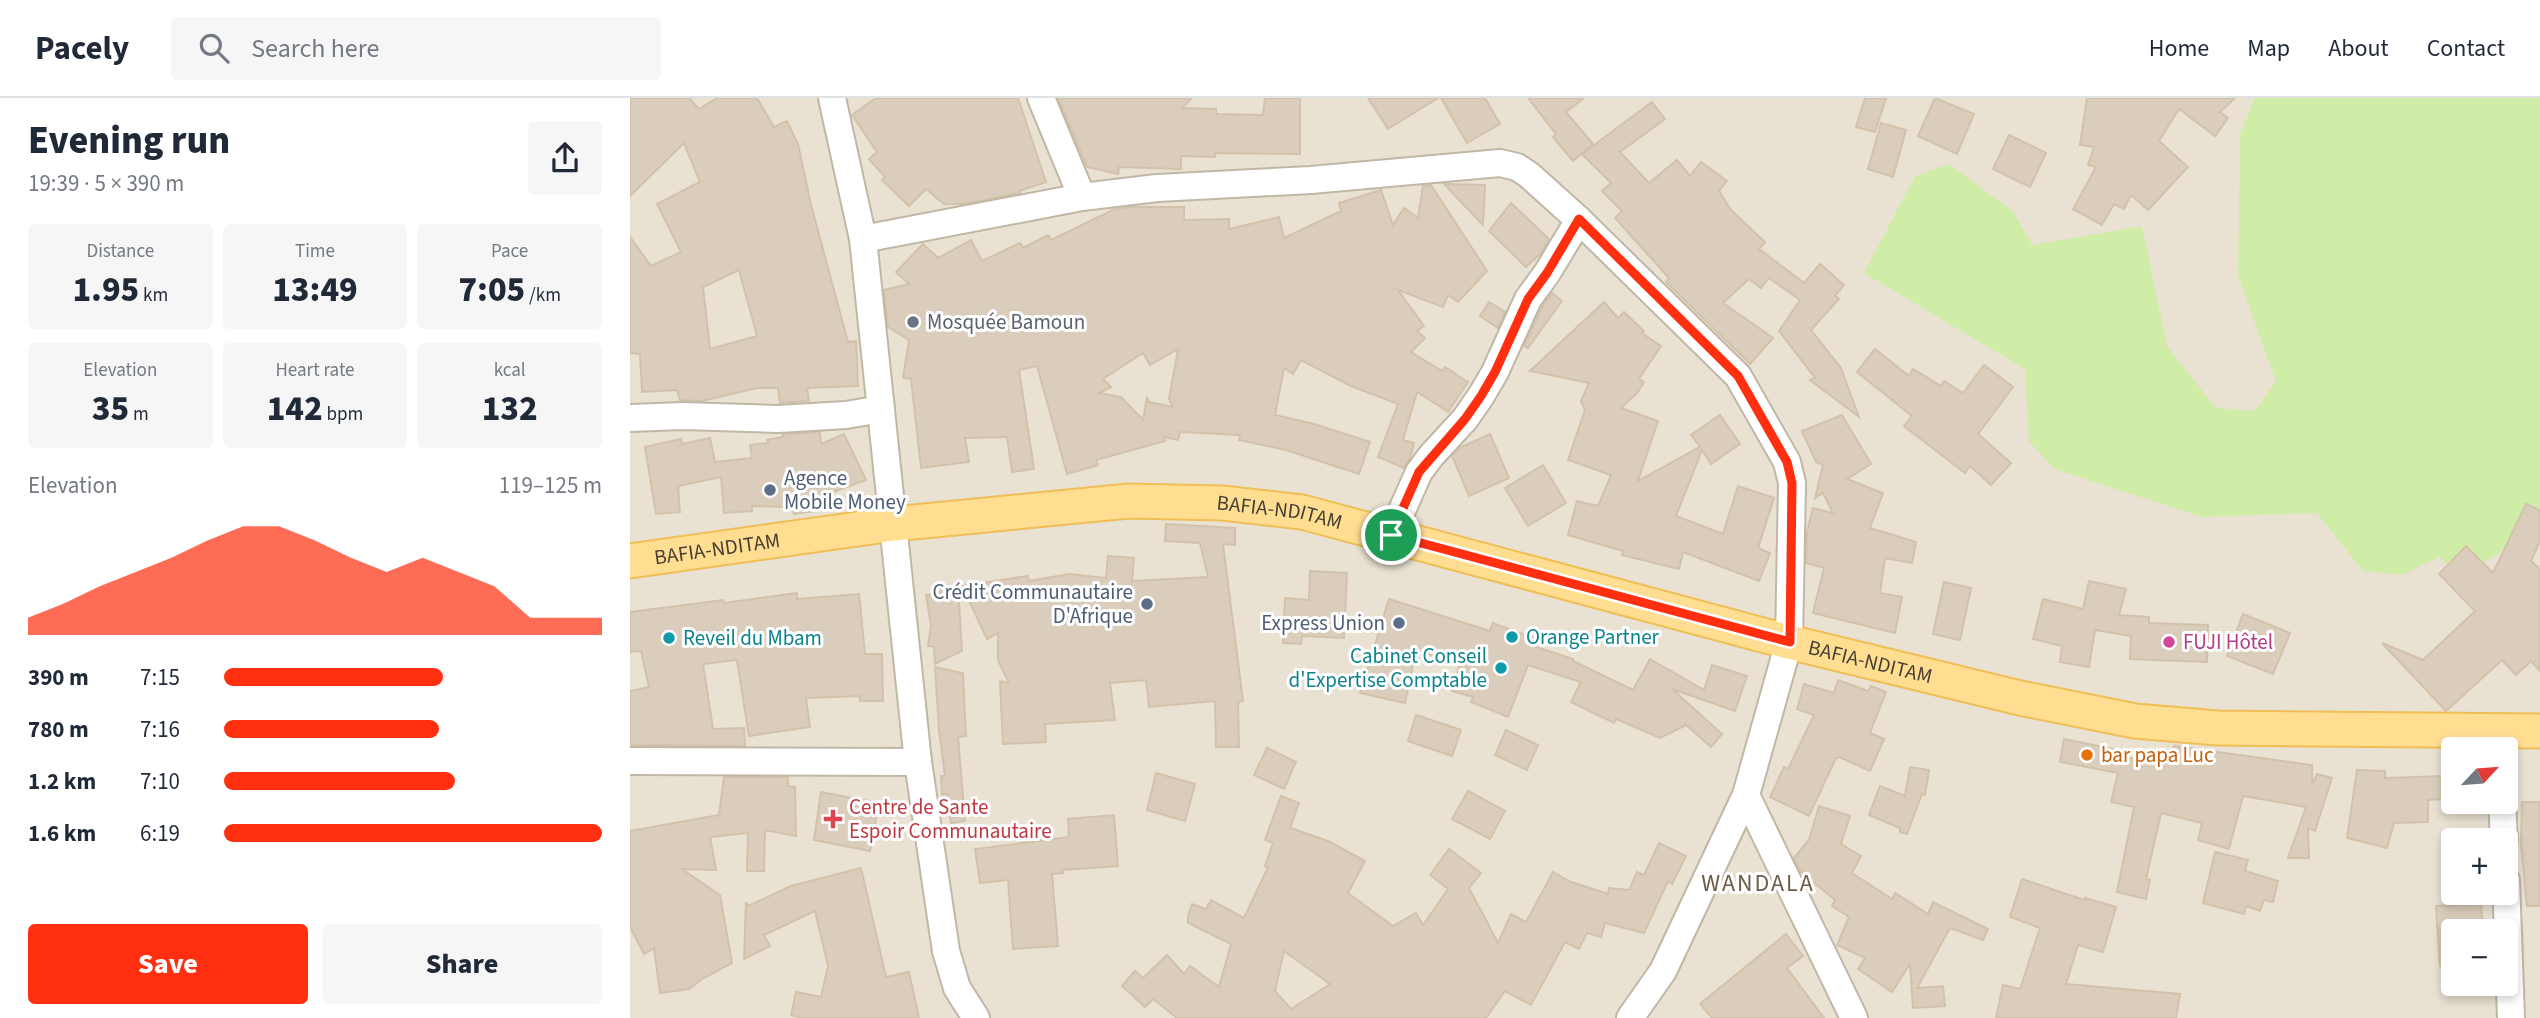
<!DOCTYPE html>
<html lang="en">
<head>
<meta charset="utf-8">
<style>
	:root { --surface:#fff; --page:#f6f6f7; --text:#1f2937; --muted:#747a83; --line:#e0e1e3; --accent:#ff2f10 }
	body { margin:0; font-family:"Source Sans 3",sans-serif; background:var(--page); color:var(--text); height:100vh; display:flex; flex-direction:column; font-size:26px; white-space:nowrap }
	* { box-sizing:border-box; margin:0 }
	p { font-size:23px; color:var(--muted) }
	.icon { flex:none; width:38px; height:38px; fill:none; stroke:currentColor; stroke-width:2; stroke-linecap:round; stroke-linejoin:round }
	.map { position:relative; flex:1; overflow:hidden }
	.details { display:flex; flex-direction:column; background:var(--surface); width:630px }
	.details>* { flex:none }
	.needle { width:46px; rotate:64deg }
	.controls { position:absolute; left:1811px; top:639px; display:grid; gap:14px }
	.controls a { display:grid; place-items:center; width:77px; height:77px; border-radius:7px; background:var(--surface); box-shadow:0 4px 10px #0003; font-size:35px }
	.pin { position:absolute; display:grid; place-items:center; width:60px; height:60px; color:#fff; margin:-30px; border:4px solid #fff; border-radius:50%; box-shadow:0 2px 7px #0007 }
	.round { display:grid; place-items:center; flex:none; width:74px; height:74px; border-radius:7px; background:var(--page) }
	.overview { display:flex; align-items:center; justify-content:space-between; height:119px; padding:0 28px }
	h1 { font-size:38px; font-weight:800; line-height:52px }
	.stats { display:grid; grid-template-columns:repeat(3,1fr); gap:10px; height:119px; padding:7px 28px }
	.stats div { display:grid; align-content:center; border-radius:7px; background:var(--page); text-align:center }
	.stats b { font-size:35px; font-weight:800 }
	.stats small { font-size:19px; font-weight:400 }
	.stats p { font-size:19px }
	.chart { height:196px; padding:14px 28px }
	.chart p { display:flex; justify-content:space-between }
	.chart svg { width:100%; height:126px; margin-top:7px; fill:var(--accent); opacity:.7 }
	.primary-button { display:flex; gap:14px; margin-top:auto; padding:14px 28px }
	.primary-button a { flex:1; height:80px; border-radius:7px; background:var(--accent); color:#fff; font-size:28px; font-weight:800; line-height:80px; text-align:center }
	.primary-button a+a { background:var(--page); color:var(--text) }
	ul { padding:0 28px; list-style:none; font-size:23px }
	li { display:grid; grid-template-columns:112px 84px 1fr; align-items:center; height:52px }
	li i { height:18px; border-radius:9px; background:var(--accent) }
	header { display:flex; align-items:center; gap:42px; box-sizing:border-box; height:98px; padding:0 35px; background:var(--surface); border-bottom:2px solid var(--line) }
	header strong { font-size:33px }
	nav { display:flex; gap:38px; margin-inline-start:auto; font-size:24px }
	.search { width:490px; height:63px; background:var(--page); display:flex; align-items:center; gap:18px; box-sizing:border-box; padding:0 24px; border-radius:7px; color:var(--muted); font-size:26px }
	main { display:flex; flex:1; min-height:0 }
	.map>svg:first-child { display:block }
</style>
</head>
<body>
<header>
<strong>Pacely</strong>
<div class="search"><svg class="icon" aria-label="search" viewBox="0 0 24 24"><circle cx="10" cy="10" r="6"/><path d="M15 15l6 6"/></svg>Search here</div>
<nav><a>Home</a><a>Map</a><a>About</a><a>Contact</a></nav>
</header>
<main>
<section class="details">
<div class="overview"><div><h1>Evening run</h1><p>19:39 · 5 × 390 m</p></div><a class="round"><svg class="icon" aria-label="share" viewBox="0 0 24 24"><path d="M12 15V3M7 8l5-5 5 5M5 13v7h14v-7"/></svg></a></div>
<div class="stats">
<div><p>Distance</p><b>1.95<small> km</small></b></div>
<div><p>Time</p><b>13:49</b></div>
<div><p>Pace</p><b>7:05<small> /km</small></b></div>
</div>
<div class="stats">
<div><p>Elevation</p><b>35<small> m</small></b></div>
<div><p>Heart rate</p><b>142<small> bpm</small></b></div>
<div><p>kcal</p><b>132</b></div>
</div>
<div class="chart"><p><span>Elevation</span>119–125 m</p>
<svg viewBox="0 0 160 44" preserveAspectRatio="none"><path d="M0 44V38L10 33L20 27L30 22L40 17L50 11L60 6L70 6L80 11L90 17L100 22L110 17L120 22L130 27L140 38L150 38L160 38V44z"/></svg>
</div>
<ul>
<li><b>390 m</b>7:15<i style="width:58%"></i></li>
<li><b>780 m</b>7:16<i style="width:57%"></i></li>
<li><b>1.2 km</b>7:10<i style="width:61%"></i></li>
<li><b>1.6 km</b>6:19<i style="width:100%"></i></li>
</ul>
<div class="primary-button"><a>Save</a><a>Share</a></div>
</section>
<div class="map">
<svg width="1910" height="920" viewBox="0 0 1910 920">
	<rect width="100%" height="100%" fill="#f4efe4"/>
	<!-- residential -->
	<path fill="#e9e1d2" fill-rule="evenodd" d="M0,0H1910V920H0ZM1824,651H1876V704H1824ZM1824,742H1876V794H1824ZM1824,833H1876V886H1824Z"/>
	<!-- green -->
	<polygon fill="#d0eda8" points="1625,0 1910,0 1910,411 1876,451 1832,477 1809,459 1772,477 1733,473 1687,415 1572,419 1424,371 1399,343 1395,271 1234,175 1285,78 1319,66 1383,113 1402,147 1512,128 1537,248 1586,310 1625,313 1646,283 1608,178 1610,36"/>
	<!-- building -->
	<g fill="#dacdbb" stroke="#d3c2ab" stroke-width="2" fill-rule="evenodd">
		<path d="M0,0H59L69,11L87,0H127L144,29L157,23L168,46L181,107L218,244L226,243L228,288L177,290L179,303L150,305L148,290H127L72,303L50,302L47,292L12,294L10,256L0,255V139L21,168L51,154L27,106L70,84L54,45L0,98ZM109,172L127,238L80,251L73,189Z"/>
		<polygon points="246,0 388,0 416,84 389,93 390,95 334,106 314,106 296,91 279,108 252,82 255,79 239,61 247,54 222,17"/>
		<polygon points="428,0 562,0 552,10 586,11 586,16 633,17 635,0 670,0 670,56 585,55 585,59 551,58 551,71 489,69 488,76 457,69"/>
		<polygon points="738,0 808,0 758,31"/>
		<polygon points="811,0 855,0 870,26 837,45"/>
		<polygon points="898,0 954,0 936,14 963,46 943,63 923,39 926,36"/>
		<polygon points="1235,0 1256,0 1245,34 1226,29"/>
		<polygon points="1305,0 1344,16 1327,56 1288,38"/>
		<polygon points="1457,0 1605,0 1590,14 1598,20 1585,38 1549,11 1529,43 1558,69 1518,112 1501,97 1494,111 1484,106 1472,127 1443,111 1466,69 1458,67 1464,49 1450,47"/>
		<polygon points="1022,4 1035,21 990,54 1019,85 1047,62 1060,78 1071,64 1097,83 1089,93 1101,112 1135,144 1129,151 1174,185 1190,166 1214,187 1205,198 1209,201 1181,232 1211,270 1229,319 1180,282 1185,280 1149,233 1170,202 1139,180 1131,190 1119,181 1093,205 1143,240 1120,266 1036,184 1039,180 985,120 992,113 972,93 981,85 952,56"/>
		<polygon points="1251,25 1276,32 1263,79 1238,71"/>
		<polygon points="1379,37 1416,55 1400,89 1363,71"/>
		<polygon points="814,86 855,87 853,127"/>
		<path d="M801,87L857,173L828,204L818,197L813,209L768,192L794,228L787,233L795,240L781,254L812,273L815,269L838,284L818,314L787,294L773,342L784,345L780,360L774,370L748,359L768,306L721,288L671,262L663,276L654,270L645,317L684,326L740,344L729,376L656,352L609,342L610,337L550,334L548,342L534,339L535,343L466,362L468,367L437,376L407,268L389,272L404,371L382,374L377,339L335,340L339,364L291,370L281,281L273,280L279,242L258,229L254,192L279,186L266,174L293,146L308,160L341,142L352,163L390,145L393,150L418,137L421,142L485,111L501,109H554V122L599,121V131L649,119L654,140L711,113L709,105L751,92L763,127L774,110L788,120L793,88ZM548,251L539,301L543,309L519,304L517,300L513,322L491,299L469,295L481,289L473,281L513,255L520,267Z"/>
		<polygon points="881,105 919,141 910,156 896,169 859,133"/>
		<polygon points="922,195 932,203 898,250 894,248 912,209"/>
		<polygon points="859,204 875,214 868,230 850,218"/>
		<polygon points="974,204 988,220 994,214 1014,233 1012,235 1031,248 1009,281 1014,284 1007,295 991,310 1028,323 1008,383 1070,349 1061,337 1090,317 1110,346 1081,366 1072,352 1046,418 1093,436 1108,388 1144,400 1128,450 1140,455 1129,483 1053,454 1049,471 992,457 993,453 938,437 947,403 968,408 981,377 938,362 955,312 951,303 959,285 900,273"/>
		<polygon points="1245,251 1279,278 1283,271 1311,288 1314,283 1333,295 1354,267 1383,289 1348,336 1381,365 1361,387 1340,368 1335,375 1274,328 1282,318 1227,274"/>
		<polygon points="1212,317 1241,366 1217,381 1253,395 1240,430 1286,444 1282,465 1255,460 1250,495 1272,499 1265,535 1183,515 1194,470 1176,465 1177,434 1183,410 1203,415 1193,395 1185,400 1193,367 1186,364 1172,333"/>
		<polygon points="190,334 191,346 214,336 236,382 184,401 186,413 164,416 162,409 122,408 122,413 94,415 91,379 48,388 50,414 26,416 15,349 51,341 52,346 80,340 85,364 122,360 120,347 138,345 137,342 153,339 153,336"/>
		<polygon points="860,336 879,380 839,398 822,358 831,349"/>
		<polygon points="913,367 936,405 898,428 875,390"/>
		<polygon points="1896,406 1910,412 1910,443 1901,463 1910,471 1910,573 1901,563 1886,577 1872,562 1816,613 1752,545 1793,562 1845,513 1809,476 1836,448 1863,475"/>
		<polygon points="536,426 605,430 605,447 593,446 613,603 608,604 609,649 586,649 585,603 519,609 516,582 480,585 485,622 415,626 416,644 373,646 370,583 379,585 368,562 368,535 357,541 332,488 398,478 399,483 439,476 476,480 478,458 504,460 502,483 578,479 570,445 535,443"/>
		<polygon points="680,473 717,475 714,540 672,538 671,546 653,545 655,500 679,502"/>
		<polygon points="1459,483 1496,491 1489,517 1519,519 1519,525 1578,527 1577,564 1500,561 1501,538 1465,532 1459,569 1430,564 1432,548 1403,541 1413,501 1453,511"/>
		<polygon points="1314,484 1341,490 1330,542 1303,536"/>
		<polygon points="328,488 332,553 305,566 304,549 298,548 301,527 296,497 311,495 310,491"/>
		<polygon points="167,495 167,501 229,496 235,556 252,556 253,603 230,603 230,598 176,600 180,629 119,638 107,562 73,566 83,631 114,630 115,648 0,647 0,593 19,589 11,553 0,554 0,514 93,502 94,505"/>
		<polygon points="759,501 860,533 863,525 906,541 903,548 943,561 943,563 1003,592 1020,561 1074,592 1082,567 1117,578 1105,613 1042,591 1092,636 1081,649 1056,627 1030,640 986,621 984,625 941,604 951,584 898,567 878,619 841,604 843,599 822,593 830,566 786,552 775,605 730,595"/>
		<polygon points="1613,516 1660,535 1643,576 1597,558"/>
		<polygon points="305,569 333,575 336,638 328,639 335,723 321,725 317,696 312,697 311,678 315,678 309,632"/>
		<polygon points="1208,582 1238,593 1241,588 1256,594 1240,635 1254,641 1240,673 1209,659 1206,660 1179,718 1140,699 1154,669 1158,671 1184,617 1167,611 1174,586 1204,595"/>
		<polygon points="786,617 831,632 822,658 778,643"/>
		<polygon points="876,632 908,647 897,672 865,657"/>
		<polygon points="1434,641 1484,651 1483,656 1535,668 1537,661 1542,663 1544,648 1682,667 1682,686 1687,676 1702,680 1685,733 1678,730 1679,760 1658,760 1676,709 1613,698 1599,751 1568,742 1572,725 1531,715 1516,781 1520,782 1516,801 1487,794 1504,709 1481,704 1488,675 1430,664"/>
		<polygon points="637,650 666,664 654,691 624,677"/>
		<polygon points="1280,669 1299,672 1295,697 1292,696 1277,736 1270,734 1270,730 1239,717 1250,688 1275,698"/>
		<polygon points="1727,672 1755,673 1755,680 1813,678 1814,701 1798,702 1798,724 1764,725 1757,750 1717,740"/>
		<polygon points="526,675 565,686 555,723 517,712"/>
		<polygon points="94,679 158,679 158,688 165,689 166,738 135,732 134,773 117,773 118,735 80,739 86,772 52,771 90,797 102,865 72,881 59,891 30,895 24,850 14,856 0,829 0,733 89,717"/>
		<polygon points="838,693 875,713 860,741 822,721"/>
		<polygon points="191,694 249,705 240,753 184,742"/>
		<path d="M651,698L669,705L660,730L698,743L735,763L718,795L763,828L786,815L793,827L818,791L800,777L819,751L851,775L839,790L868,845L881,816L896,824L923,774L941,784L978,796L979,790L999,792L1007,774L1014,777L1029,745L1056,758L1042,786L1038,783L1014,835L975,825L971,839L957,835L949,851L935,844L901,907L875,893L856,920H547L523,901L515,909L492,888L505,873L513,880L537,857L554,876L560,868L589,889L601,846L558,825V818L562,806L576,811L581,802L614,820L638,769L635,768L643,745L635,742ZM654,853L700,886L661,911L645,893Z"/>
		<polygon points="1892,704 1910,704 1910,808 1897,808 1891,745"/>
		<polygon points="1189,708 1220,718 1211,746 1231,758 1222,775 1262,801 1265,795 1298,816 1303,804 1358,831 1353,842 1320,830 1287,890 1313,888 1315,908 1283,910 1280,866 1262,894 1228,871 1235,860 1207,847 1219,819 1202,808 1205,802 1170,773 1164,760 1179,742"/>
		<polygon points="484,717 488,768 432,772 433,775 422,776 428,848 383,851 378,782 350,785 345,751 439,739 438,721"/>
		<polygon points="1585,754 1618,762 1615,773 1648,783 1643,804 1634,802 1630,813 1616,808 1614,816 1573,805"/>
		<polygon points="231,770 256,879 279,874 289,920 172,920 161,917 166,894 191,899 198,868 185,813 134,837 140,848 114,861 116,804 118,808 161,788"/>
		<polygon points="1392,781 1454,802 1455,800 1486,809 1473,854 1448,847 1436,886 1550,896 1546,920 1366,920 1373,887 1390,891 1410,830 1380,819"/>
		<polygon points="1851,806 1853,833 1824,833 1824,868 1810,868 1806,808"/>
		<polygon points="1156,836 1173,858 1157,870 1194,920 1082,920 1070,906"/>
	</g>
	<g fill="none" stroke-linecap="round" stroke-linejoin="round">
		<!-- minor casing -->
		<g stroke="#c1b7a6" stroke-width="30">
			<g id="minor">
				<polyline points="411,0 452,99 527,90 681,82 870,65 887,69 899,77 949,122 1108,278 1157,364 1162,385 1159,544 1116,697 1033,873 1000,920"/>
				<polyline points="233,141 452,99"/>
				<polyline points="0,320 53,318 148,321 216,317 251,311"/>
				<polyline points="761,437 789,374 801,358 835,321 851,298 865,274 898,201 917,175 949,122"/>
				<polyline points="0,663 288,664 233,141 202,0"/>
				<polyline points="288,664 316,853 327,890 346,920"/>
				<polyline points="1116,697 1224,920"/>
				<polyline points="1872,704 1874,742"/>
				<polyline points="1876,782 1881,920"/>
			</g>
		</g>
		<!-- major casing -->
		<g stroke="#f0be56" stroke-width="37">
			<g id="major">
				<path id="s1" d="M0,463L263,426L499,403L592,405L672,414L1159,544L1390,600L1505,623L1588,630L1910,633"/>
			</g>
		</g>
		<!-- minor -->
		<use href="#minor" stroke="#fff" stroke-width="26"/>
		<!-- major -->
		<use href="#major" stroke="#ffde92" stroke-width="33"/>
	</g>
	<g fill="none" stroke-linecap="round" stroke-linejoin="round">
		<!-- route casing -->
		<g stroke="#fff" stroke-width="14">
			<polygon id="route" points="949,121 1108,278 1157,364 1162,385 1160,544 761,437 789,374 835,321 851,298 865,274 898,201 917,175"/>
		</g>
		<!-- route -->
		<use href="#route" stroke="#ff2f10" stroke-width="9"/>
	</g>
	<!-- markers -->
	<circle fill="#6b7280" stroke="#fff" stroke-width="2.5" cx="283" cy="224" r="7"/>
	<g fill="#5c6f8a" stroke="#fff" stroke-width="2.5">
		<circle cx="140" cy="392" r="7"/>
		<circle cx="517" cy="506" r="7"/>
		<circle cx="769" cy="525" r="7"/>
	</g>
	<g fill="#0f9aa8" stroke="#fff" stroke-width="2.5">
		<circle cx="882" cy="539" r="7"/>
		<circle cx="39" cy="540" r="7"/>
		<circle cx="871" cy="570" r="7"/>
	</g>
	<circle fill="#d1479c" stroke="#fff" stroke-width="2.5" cx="1539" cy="544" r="7"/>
	<circle fill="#e8710a" stroke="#fff" stroke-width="2.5" cx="1457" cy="657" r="7"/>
	<path fill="#e0444e" stroke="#fff" stroke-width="2.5" d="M199.5 710.5h7v7h7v7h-7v7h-7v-7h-7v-7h7z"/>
	<g text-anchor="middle" stroke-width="6" stroke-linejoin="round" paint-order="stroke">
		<!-- worship labels -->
		<g font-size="21" fill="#5b616d" stroke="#fff" text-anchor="start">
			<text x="297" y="231">Mosquée Bamoun</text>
		</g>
		<!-- service labels -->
		<g font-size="21" fill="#4e5e75" stroke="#fff" text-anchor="end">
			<text x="154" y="387" text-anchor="start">Agence<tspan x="154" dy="24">Mobile Money</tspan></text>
			<text x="503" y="501">Crédit Communautaire<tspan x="503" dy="24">D'Afrique</tspan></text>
			<text x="755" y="532">Express Union</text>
		</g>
		<!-- street labels -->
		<g font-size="21" fill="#473f33" stroke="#fff">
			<text dy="7" stroke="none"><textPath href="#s1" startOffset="654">BAFIA-NDITAM</textPath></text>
			<text dy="7" stroke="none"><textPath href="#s1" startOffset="88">BAFIA-NDITAM</textPath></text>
			<text dy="7" stroke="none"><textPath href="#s1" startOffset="1264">BAFIA-NDITAM</textPath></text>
		</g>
		<!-- culture labels -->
		<g font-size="21" fill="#0d838f" stroke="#fff" text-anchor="start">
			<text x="896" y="546">Orange Partner</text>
			<text x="53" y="547">Reveil du Mbam</text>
			<text x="857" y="565" text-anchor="end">Cabinet Conseil<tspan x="857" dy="24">d'Expertise Comptable</tspan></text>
		</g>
		<!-- hotel labels -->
		<g font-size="21" fill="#b23c85" stroke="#fff" text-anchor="start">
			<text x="1553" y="551">FUJI Hôtel</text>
		</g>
		<!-- food labels -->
		<g font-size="21" fill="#c56008" stroke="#fff" text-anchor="start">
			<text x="1471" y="664">bar papa Luc</text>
		</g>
		<!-- health labels -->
		<g font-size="21" fill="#be3a42" stroke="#fff" text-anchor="start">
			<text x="219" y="716">Centre de Sante<tspan x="219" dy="24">Espoir Communautaire</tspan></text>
		</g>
		<!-- quarter labels -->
		<g font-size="24" letter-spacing="2" fill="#6b5d49" stroke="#fff">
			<text x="1128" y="793">WANDALA</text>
		</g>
	</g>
</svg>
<div class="controls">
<a><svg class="needle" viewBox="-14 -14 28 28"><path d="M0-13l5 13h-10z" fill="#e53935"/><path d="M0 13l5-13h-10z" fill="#747a83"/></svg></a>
<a>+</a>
<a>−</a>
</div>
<div class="pin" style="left:761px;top:437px;background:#1e9e55"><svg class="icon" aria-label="arrive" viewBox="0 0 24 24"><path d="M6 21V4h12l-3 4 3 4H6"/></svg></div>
</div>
</main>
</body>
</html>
